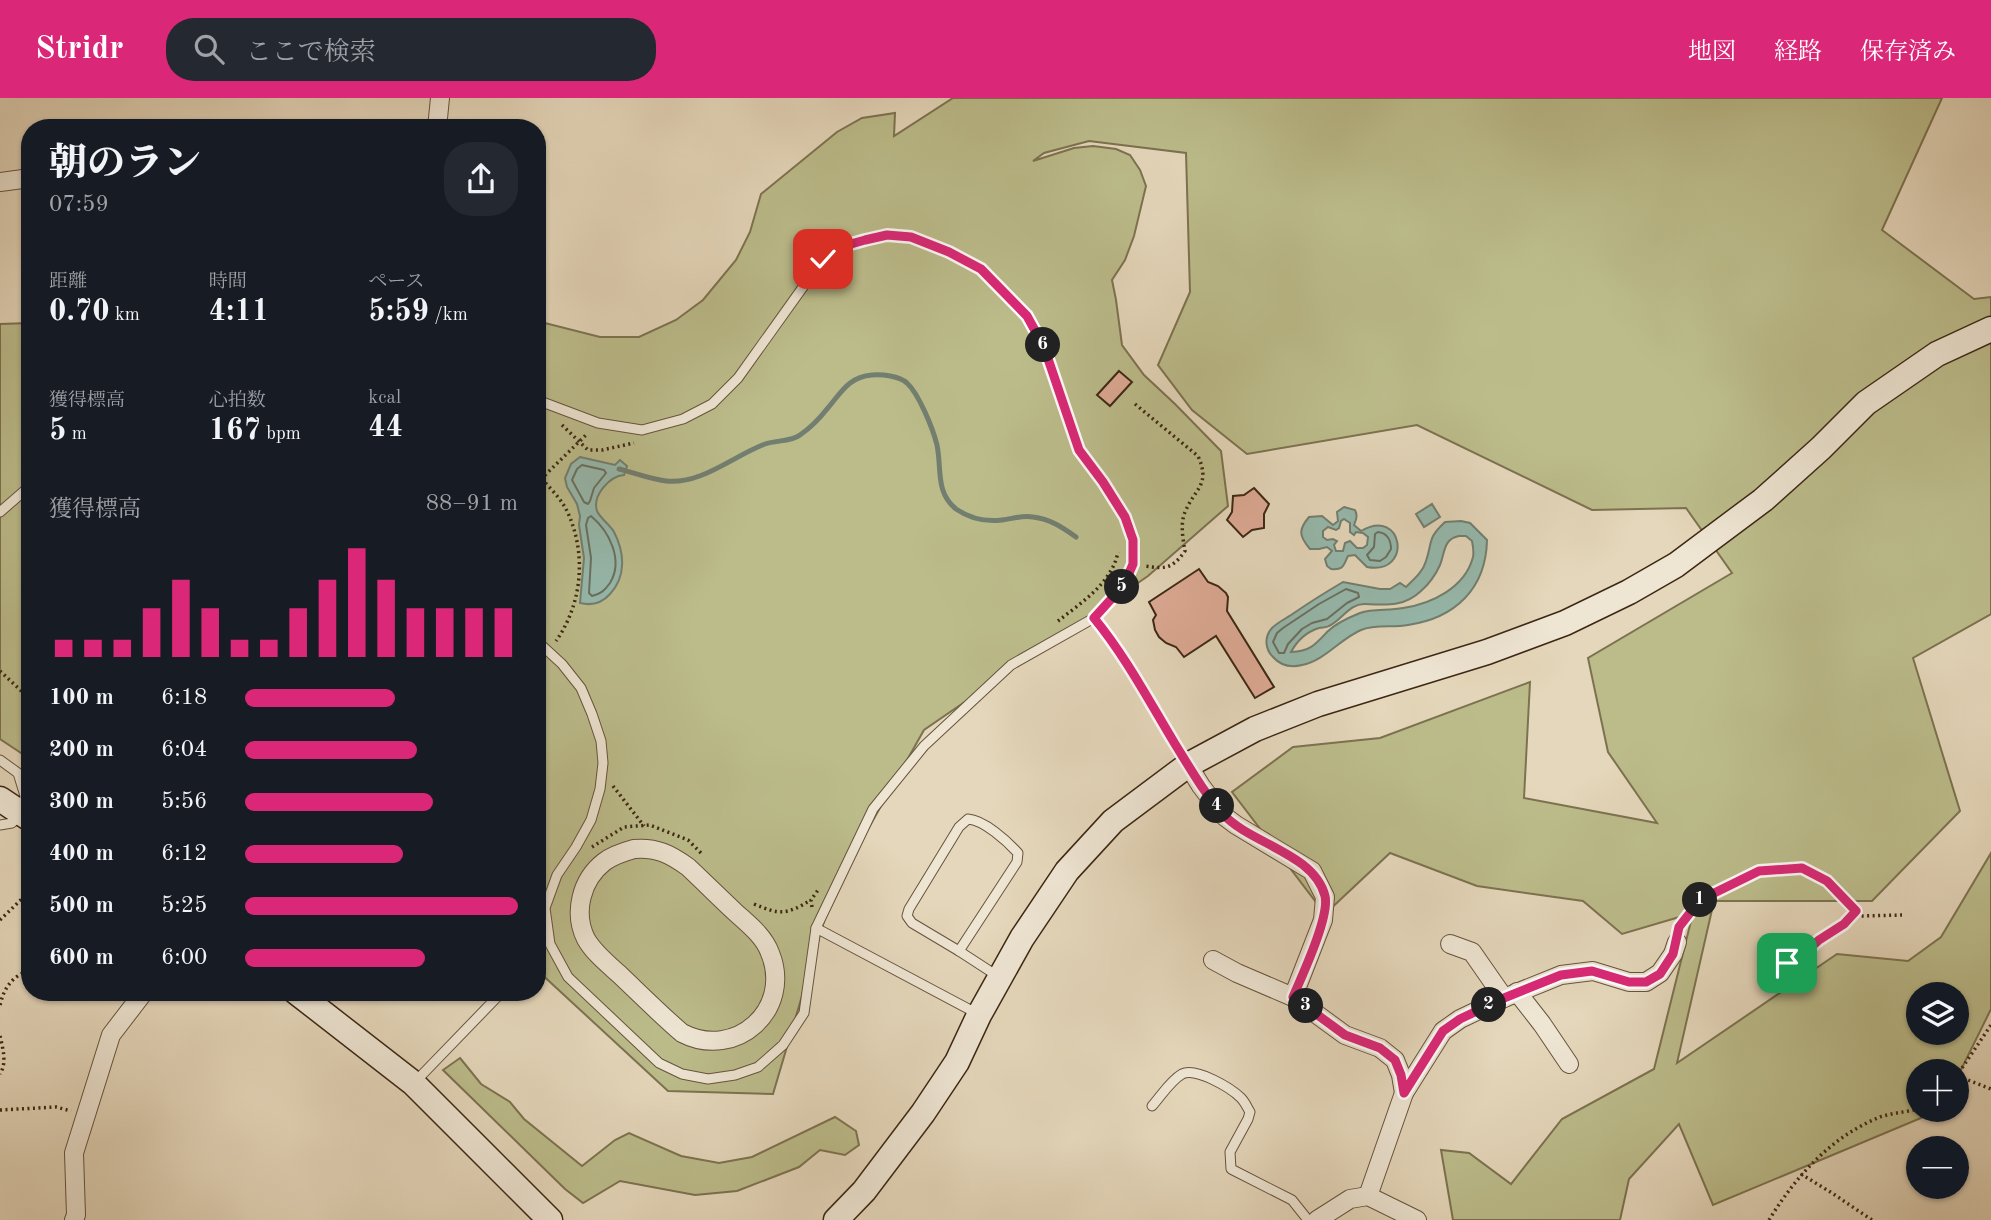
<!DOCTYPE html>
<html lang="ja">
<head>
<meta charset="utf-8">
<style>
	:root { --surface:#171b24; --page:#242831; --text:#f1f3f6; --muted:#9ea1a6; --accent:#db2777 }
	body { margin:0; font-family:"Old Standard TT","Noto Serif JP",serif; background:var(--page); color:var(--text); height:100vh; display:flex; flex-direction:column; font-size:26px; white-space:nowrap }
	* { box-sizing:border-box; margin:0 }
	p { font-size:23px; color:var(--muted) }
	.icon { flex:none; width:38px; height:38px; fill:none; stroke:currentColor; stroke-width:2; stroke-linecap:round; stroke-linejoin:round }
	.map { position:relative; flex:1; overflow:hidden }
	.panel { position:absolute; left:21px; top:21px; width:525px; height:882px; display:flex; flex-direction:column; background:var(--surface); border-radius:28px; box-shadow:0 2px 5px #0004 }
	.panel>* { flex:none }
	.tools { position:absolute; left:1906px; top:884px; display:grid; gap:14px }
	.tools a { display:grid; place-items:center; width:63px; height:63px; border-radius:50%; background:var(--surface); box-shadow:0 2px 5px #0004; font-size:35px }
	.pin { position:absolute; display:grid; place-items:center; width:60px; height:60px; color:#fff; margin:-30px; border-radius:14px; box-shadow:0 4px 10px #0006 }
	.km { position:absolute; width:35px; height:35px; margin:-18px; border-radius:50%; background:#222; color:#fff; font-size:19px; line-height:35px; text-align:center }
	.round { display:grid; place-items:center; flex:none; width:74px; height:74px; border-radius:28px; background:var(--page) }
	.overview { display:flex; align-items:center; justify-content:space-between; height:119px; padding:0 28px }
	h1 { font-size:38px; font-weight:800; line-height:52px }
	.figures { display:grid; grid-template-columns:repeat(3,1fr); gap:10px; height:119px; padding:7px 28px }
	.figures div { display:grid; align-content:center }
	.figures b { font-size:30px; font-weight:800 }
	.figures small { font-size:19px; font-weight:400 }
	.figures p { font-size:19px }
	.chart { height:196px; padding:14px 28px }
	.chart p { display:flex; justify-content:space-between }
	.chart svg { width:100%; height:126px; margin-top:7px; stroke:var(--accent); stroke-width:6 }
	ul { padding:0 28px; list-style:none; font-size:23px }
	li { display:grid; grid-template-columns:112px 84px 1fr; align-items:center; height:52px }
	li i { height:18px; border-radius:9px; background:var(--accent) }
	header { display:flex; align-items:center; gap:42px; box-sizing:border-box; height:98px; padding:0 35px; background:var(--accent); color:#fff }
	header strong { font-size:33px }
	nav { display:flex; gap:38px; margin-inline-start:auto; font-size:24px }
	.search { width:490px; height:63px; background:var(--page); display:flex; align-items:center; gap:18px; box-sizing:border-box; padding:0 24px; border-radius:28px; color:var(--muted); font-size:26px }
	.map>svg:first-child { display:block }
</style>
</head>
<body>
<header>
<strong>Stridr</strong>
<div class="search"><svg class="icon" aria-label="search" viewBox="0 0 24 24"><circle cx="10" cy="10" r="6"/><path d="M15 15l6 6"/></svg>ここで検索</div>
<nav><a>地図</a><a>経路</a><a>保存済み</a></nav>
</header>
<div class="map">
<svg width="1991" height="1122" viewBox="0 0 1991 1122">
	<rect width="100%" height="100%" fill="#e5d7bb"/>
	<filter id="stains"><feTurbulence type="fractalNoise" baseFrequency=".00286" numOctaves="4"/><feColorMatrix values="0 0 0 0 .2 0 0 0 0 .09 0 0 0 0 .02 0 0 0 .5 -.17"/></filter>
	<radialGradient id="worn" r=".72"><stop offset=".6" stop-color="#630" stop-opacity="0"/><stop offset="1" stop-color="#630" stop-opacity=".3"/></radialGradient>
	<!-- green -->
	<g fill="#bcbc8b" stroke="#7c7250" stroke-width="2" fill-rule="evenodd">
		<path d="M953,0H1942L1882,132L1974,201L1991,199V516L1913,560L1960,713L1872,803H1714L1677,965L1837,856L1908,863L1941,839L1991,755V911L1957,980L1956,973H1918V1012H1940L1713,1107L1679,1026L1629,1081L1620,1122H1453L1441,1052L1469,1055L1511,1086L1562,1021L1654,971L1693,815L1622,836L1583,803L1477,788L1390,755L1325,816L1232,694L1293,649L1380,640L1530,584L1524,700L1657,725L1608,654L1588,560L1732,475L1686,410L1592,412L1417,327L1247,356L1192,312L1158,267L1190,194L1186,55L1089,43L1044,55L1033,63L1074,50L1093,48L1116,51L1130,57L1140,72L1146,88L1134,138L1125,162L1112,182L1116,202L1122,247L1144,277L1175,306L1221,353L1228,408L1148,478L924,632L833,793L773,996L668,993L537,872V223L600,239H639L676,222L703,202L736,162L750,134L761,96L837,34L862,20L895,15L894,38ZM1918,896H1956V934H1918Z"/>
		<polygon points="30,225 30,661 0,641 0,226"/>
		<polygon points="460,960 481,986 510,1004 524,1021 582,1068 615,1042 629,1035 681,1058 719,1065 752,1059 835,1019 856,1033 859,1047 845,1057 820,1052 799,1069 737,1093 695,1097 620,1083 583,1105 565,1091 443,972"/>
	</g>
	<!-- water -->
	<g fill="#96baae" stroke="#727f70" stroke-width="2" fill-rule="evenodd">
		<path d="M580,359L615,367L620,362L627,368L624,377C610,378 592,397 597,413C600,420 610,427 614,434C625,455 626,479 610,496C602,505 592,508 580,505L584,460L579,427L580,418L577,406L567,389L565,380L571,366Z"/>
		<polygon points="1432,406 1440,419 1424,429 1416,416"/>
		<path d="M1344,409L1355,412C1358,418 1356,422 1354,427L1361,433C1404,408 1413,478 1367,469L1355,457L1348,458C1343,468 1344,472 1331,471L1327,468L1325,461L1332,453L1327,449L1319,451H1310C1299,438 1298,432 1309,419L1322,418L1333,427L1338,423L1337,414ZM1344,421L1350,425V434L1354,437L1356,434L1363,435L1368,439L1367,447L1363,450H1357L1350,443L1345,445L1343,453H1336L1334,447L1337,443L1333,441L1327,442L1323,439V433L1328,429L1336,432L1339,430L1341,423Z"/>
		<path d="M1461,423L1470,425L1487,442C1486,491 1455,520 1408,527C1393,530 1375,526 1361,532C1340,541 1324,563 1302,567C1290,570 1281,568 1273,559C1265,551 1264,539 1272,530C1278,524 1287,520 1294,515C1310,504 1326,494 1343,484L1380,491H1390L1400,485L1406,489C1413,482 1423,474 1426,463C1433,442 1427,441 1445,424ZM1459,438H1466L1472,443C1473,448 1474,454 1473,459C1465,490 1431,506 1403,510C1388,513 1373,510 1360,515C1350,519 1334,527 1327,534C1315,547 1310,553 1291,554C1297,543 1306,534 1319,530C1322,529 1326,530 1329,528C1341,523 1350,505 1365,506C1387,507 1404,509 1421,493C1429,486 1435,478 1440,467C1445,455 1443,441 1459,438Z"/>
	</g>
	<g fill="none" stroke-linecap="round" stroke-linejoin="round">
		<!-- shore -->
		<g stroke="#697061" stroke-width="2">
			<polygon points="582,367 604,372 606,375 594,390 590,403 588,406 584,404 572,382 577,371"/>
			<path d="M591,418C609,433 624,462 610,485C605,492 601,496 592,498L589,495L591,460L586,427L588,420Z"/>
			<path d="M1378,434C1387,435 1391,442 1391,451L1386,459L1380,463L1370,462L1367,457L1374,449L1375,436Z"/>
			<polygon points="1346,491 1358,495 1359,499 1347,505 1327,521 1312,525 1302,531 1288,546 1284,555 1279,555 1273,544 1277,535 1283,530 1319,506"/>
		</g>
		<!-- stream -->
		<path stroke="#727f70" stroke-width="5" d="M619,371C635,375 650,381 666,383C701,387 733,358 765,346C776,342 791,344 800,337C810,330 820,320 827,311C841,295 848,279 872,277C882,276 899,278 907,285C919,296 933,331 937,347C942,371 935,394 956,411C969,420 986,424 1002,422C1012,421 1022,417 1033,419C1050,421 1062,429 1076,439"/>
	</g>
	<!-- building -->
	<g fill="#deaa95" stroke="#3c2714" stroke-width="2">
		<polygon points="1119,273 1132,284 1110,308 1097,297"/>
		<polygon points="1254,390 1269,406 1264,416 1264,430 1252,432 1243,439 1227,422 1232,414 1233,398 1244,397"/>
		<polygon points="1199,471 1208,484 1218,488 1226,495 1228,499 1227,513 1274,589 1255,600 1216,538 1184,559 1176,549 1166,545 1159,539 1155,532 1153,522 1156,517 1149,504"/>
	</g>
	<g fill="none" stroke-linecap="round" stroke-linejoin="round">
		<!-- lane casing -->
		<g stroke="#66533e" stroke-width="11">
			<g id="lane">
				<polyline points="537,302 598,325 642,332 683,321 712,306 738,280 823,161 844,148 865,142 887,137 910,139 949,154 981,171 1027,218 1044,249 1079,352 1103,384 1125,419 1133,442 1133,465 1124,487 1094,520 1011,567 924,648 873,711 816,830 804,915 783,947 758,969 735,977 708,981 682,976 659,965 568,879 550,846 545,810 557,777 576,749 591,722 600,691 603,665 601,643 592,616 581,590 562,566 537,543"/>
				<polyline points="0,414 30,388"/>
				<polyline points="1094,520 1115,546 1187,666"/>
				<polyline points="0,662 18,675 25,698 22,716 12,725 0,727"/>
				<path d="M968,721C984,722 1007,743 1018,755L1017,764L959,853L912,825L907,818L909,811L959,729Z"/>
				<polyline points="816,830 978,916"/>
				<polyline points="959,853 999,879"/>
				<polyline points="415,984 502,894"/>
				<path d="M1152,1008C1161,998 1170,983 1182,976C1196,969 1231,990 1241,1000C1245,1004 1247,1009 1250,1014L1248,1021L1230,1054L1231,1071L1292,1102L1308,1122"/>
			</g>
		</g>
		<!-- street casing -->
		<g stroke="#66533e" stroke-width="20">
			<g id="street">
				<polyline points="437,30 440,0"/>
				<polyline points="0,84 30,80"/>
				<polyline points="1188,667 1201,688 1224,718 1236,727 1312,773 1325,799 1323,822 1293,899 1345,937 1380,950 1395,962 1401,977 1404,995"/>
				<path d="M634,751C656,749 670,756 688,769C704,784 719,799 735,814C748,826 764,838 770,855C793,911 736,963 682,935C661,917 640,896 619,876C608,866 594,855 586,841C573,815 581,782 604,764C613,757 623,754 634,751Z"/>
				<polyline points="1450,846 1472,854 1504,900"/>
				<polyline points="1213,862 1237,875 1293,899"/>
				<polyline points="1517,894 1542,926 1569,966"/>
				<polyline points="1368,1098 1404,995 1443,933 1460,921 1504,900 1561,877 1593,873 1629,884 1646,884 1660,875 1673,856 1677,844"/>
				<polyline points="74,1122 76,1117 74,1055 111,937 144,894"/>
				<polyline points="1317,1122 1350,1101 1368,1098 1417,1122"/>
			</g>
		</g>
		<!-- secondary casing -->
		<g stroke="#3c2714" stroke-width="27">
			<g id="secondary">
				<polyline points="0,701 30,721"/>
				<polyline points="296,894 413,985 550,1122"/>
				<polyline points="836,1122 864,1093 923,1015 957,964 979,917 1022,840 1067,773 1113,723 1188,667 1255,631 1318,606 1487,554 1565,525 1629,494 1676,467 1763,402 1821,350 1866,305 1937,256 1991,231"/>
			</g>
		</g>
		<!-- path -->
		<g stroke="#3c2714" stroke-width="3.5" stroke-dasharray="2 3.5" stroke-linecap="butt">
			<path d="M1135,306L1198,358C1211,387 1195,390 1185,414C1180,426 1183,441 1185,453C1172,471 1166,471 1145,468"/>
			<polyline points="562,327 588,352 602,352 634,345"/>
			<path d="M542,381C550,390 560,400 566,411C587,453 583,505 556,543"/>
			<polyline points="537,385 588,335"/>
			<path d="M537,438C545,456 546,484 537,503"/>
			<path d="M1058,523C1081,505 1112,485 1118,454"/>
			<polyline points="0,573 30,601"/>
			<polyline points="613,688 644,728"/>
			<polyline points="592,749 624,729 650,727 688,742 703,757"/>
			<path d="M754,806C780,817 786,817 811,802"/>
			<polyline points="812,809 811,802 818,792"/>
			<polyline points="0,822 30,793"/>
			<polyline points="1679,828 1700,802 1759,773 1781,771 1803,770 1827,783 1861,818 1902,817"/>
			<polyline points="1766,879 1844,826 1856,813"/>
			<path d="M0,907C4,890 12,878 30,872"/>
			<path d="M0,938C3,951 7,965 0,976"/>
			<polyline points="1958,978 1991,991"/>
			<polyline points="1956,979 1991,927"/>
			<polyline points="0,1012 56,1009 71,1013"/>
			<polyline points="1801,1076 1832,1095 1872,1122"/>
			<path d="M1769,1122C1796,1078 1832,1038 1880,1019C1892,1015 1906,1014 1918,1011"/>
		</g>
		<!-- lane -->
		<use href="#lane" stroke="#eee5d3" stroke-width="9"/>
		<!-- street -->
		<use href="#street" stroke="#eee5d3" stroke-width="18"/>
		<!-- secondary -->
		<use href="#secondary" stroke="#eee5d3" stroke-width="24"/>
	</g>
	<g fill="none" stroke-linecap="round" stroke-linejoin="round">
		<!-- route casing -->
		<g stroke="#fff" stroke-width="14">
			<path id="route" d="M823,161L844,148L865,142L887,137L911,139L949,154L981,171L1027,218L1044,249L1079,352L1103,384L1125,419L1133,442V466L1124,487L1094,520C1126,559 1149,603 1175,646C1190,670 1204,695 1223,716C1250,746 1314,755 1325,798C1330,818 1302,878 1293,899L1345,937L1380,950L1395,962L1401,977L1404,995L1443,933L1460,921L1504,900L1561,877L1592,873L1629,884H1646L1660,876L1673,856L1679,829L1700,802L1759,773L1802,770L1827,783L1856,813L1844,826L1819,842L1808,852L1787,865"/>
		</g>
		<!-- route -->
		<use href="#route" stroke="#db2777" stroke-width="9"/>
	</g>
	<rect width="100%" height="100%" filter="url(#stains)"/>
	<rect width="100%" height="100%" fill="url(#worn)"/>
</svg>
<div class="tools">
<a><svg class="icon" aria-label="layers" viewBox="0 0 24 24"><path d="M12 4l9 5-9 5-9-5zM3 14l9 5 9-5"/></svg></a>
<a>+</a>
<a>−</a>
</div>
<div class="pin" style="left:1787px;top:865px;background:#1e9e55"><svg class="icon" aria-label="arrive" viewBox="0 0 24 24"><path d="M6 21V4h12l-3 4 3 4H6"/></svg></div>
<div class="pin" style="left:823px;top:161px;background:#d93025"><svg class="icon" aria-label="check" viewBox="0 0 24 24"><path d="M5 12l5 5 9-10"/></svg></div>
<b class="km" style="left:1700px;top:802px">1</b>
<b class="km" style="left:1489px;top:907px">2</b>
<b class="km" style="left:1306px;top:908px">3</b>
<b class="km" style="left:1217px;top:708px">4</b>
<b class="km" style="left:1122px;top:489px">5</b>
<b class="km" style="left:1043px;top:247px">6</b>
<section class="panel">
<div class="overview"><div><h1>朝のラン</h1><p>07:59</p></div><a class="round"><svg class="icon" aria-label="share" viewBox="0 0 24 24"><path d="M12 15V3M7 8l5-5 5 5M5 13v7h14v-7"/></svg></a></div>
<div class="figures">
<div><p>距離</p><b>0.70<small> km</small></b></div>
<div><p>時間</p><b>4:11</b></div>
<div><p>ペース</p><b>5:59<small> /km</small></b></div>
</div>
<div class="figures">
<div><p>獲得標高</p><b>5<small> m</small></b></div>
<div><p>心拍数</p><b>167<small> bpm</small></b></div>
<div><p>kcal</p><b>44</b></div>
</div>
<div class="chart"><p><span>獲得標高</span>88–91 m</p>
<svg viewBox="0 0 160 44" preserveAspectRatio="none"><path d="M5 44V38M15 44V38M25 44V38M35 44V27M45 44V17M55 44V27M65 44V38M75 44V38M85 44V27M95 44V17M105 44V6M115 44V17M125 44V27M135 44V27M145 44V27M155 44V27"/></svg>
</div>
<ul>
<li><b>100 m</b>6:18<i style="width:55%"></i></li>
<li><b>200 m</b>6:04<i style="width:63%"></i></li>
<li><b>300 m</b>5:56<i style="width:69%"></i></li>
<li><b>400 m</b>6:12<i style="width:58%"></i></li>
<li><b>500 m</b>5:25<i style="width:100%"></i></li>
<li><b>600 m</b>6:00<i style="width:66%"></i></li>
</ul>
</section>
</div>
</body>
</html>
